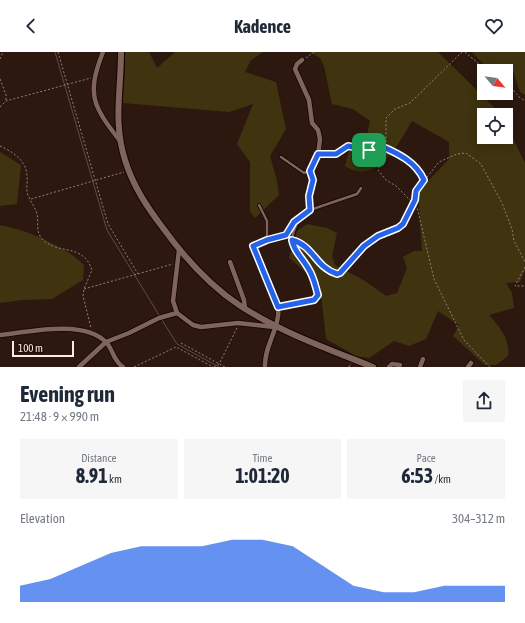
<!DOCTYPE html>
<html lang="en">
<head>
<meta charset="utf-8">
<style>
	:root { --surface:#fff; --page:#f6f6f7; --text:#1f2937; --muted:#747a83; --accent:#2563eb }
	body { margin:0; font-family:"Asap Condensed",sans-serif; background:var(--page); color:var(--text); height:100vh; display:flex; flex-direction:column; font-size:15px; white-space:nowrap }
	* { box-sizing:border-box; margin:0 }
	p { font-size:13px; color:var(--muted) }
	.icon { flex:none; width:22px; height:22px; fill:none; stroke:currentColor; stroke-width:2; stroke-linecap:round; stroke-linejoin:round }
	.map { position:relative; height:315px; overflow:hidden }
	.details { display:flex; flex-direction:column; background:var(--surface); flex:1 }
	.details>* { flex:none }
	.needle { width:26px; rotate:119deg }
	.controls { position:absolute; left:477px; top:12px; display:grid; gap:8px }
	.controls a { display:grid; place-items:center; width:36px; height:36px; border-radius:0px; background:var(--surface); box-shadow:0 2px 10px #0003; font-size:20px }
	.scale { position:absolute; left:12px; bottom:10px; width:62px; box-sizing:border-box; padding-left:4px; border:2px solid #fbebe6; border-top:0; font-size:11px; line-height:14px; white-space:nowrap; color:#fbebe6; -webkit-text-stroke:3px #230f08; paint-order:stroke }
	.pin { position:absolute; display:grid; place-items:center; width:34px; height:34px; color:#fff; margin:-17px; border-radius:8px; box-shadow:0 2px 6px #0006 }
	.round { display:grid; place-items:center; flex:none; width:42px; height:42px; border-radius:0px; background:var(--page) }
	.summary { display:flex; align-items:center; justify-content:space-between; height:68px; padding:0 20px }
	h1 { font-size:22px; font-weight:700; line-height:30px }
	.stats { display:grid; grid-template-columns:repeat(3,1fr); gap:6px; height:68px; padding:4px 20px }
	.stats div { display:grid; align-content:center; border-radius:0px; background:var(--page); text-align:center }
	.stats b { font-size:20px; font-weight:700 }
	.stats small { font-size:11px; font-weight:400 }
	.stats p { font-size:11px }
	.chart { height:112px; padding:8px 20px }
	.chart p { display:flex; justify-content:space-between }
	.chart svg { width:100%; height:72px; margin-top:4px; fill:var(--accent); opacity:.7 }
	header { display:flex; justify-content:space-between; align-items:center; height:52px; padding:0 20px; background:var(--surface); font-size:18px; font-weight:700 }
	.map>svg:first-child { display:block }
</style>
</head>
<body>
<header><svg class="icon" aria-label="back" viewBox="0 0 24 24"><path d="M15 5l-7 7 7 7"/></svg>Kadence<svg class="icon" aria-label="heart" viewBox="0 0 24 24"><path d="M12 20l-8-8c-3-5 5-10 8-4 3-6 11-1 8 4z"/></svg></header>
<div class="map">
<svg width="525" height="315" viewBox="0 0 525 315">
	<rect width="100%" height="100%" fill="#2d1810"/>
	<!-- green -->
	<g fill="#3f340f">
		<path d="M124,0H149L157,16L175,0H263L251,8L245,20L276,30L286,77L270,104L277,129L279,143L255,166L250,160V110L237,92L253,52L229,60L123,51C123,35 127,15 124,0Z"/>
		<path d="M310,0H438L501,62V63H484V85H506V72L525,111V218L520,230L506,231L512,241L514,256L489,263C500,276 510,286 508,304L496,313H485L453,284L459,273L438,259L426,287L409,294L394,289L369,306L356,304L326,287L320,232L289,206L297,179L307,172L327,176L337,181L332,204L335,213L365,229L386,244L397,241L407,216L403,205L414,199H422L418,140L449,107V90L412,69C401,87 383,124 357,119C353,119 349,116 345,114L351,92L367,83L370,69L353,57L332,52L324,14L320,6Z"/>
		<polygon points="472,0 525,0 525,43 520,40 512,16 488,17"/>
		<polygon points="0,100 21,113 17,152 0,154"/>
		<path d="M0,173C27,178 65,194 84,213L83,228L52,247L22,248L0,251Z"/>
	</g>
	<g fill="none" stroke-linecap="round" stroke-linejoin="round">
		<!-- stream -->
		<g stroke="#634652" stroke-width="1">
			<polyline points="55,0 107,178 159,263"/>
			<polyline points="162,268 177,292 219,315"/>
		</g>
		<!-- service casing -->
		<g stroke="#140301" stroke-width="4">
			<g id="service">
				<polyline points="281,105 304,121 309,119"/>
				<polyline points="259,153 267,169 267,187"/>
				<polyline points="310,158 357,142 361,136"/>
				<path d="M278,255L314,248L318,243C315,234 314,226 309,217C297,196 284,195 299,168"/>
			</g>
		</g>
		<!-- minor casing -->
		<g stroke="#140301" stroke-width="6">
			<g id="minor">
				<path d="M103,0C86,43 93,54 120,89"/>
				<polyline points="179,198 173,249 177,261 193,273 201,275 238,271 274,275"/>
				<polyline points="230,210 244,248 245,257"/>
				<path d="M0,283C28,280 83,267 106,290C113,297 113,309 123,315"/>
				<polyline points="79,315 106,290 129,281 159,266 177,261"/>
				<path d="M265,315C264,297 276,281 278,264C281,247 260,213 253,194L267,188L286,183L294,170L310,158L309,144L313,128L310,119L318,103L320,87L318,78L312,71L309,48L295,17L297,12L302,8"/>
				<polyline points="389,315 392,312 400,313"/>
				<polyline points="420,315 423,307"/>
				<polyline points="468,315 471,311"/>
			</g>
		</g>
		<!-- tertiary casing -->
		<g stroke="#140301" stroke-width="8">
			<path id="tertiary" d="M121,0C121,39 113,69 125,108C133,134 147,155 163,176C184,205 209,233 239,253C280,280 328,297 373,315"/>
		</g>
		<!-- path -->
		<g stroke="#927f79" stroke-width="1" stroke-dasharray="2 2" stroke-linecap="butt">
			<polyline points="58,0 108,172 138,222"/>
			<polyline points="462,0 410,51 395,57 386,66 386,91 388,97 378,118 386,128 396,134 417,155 434,227 464,288 490,315"/>
			<polyline points="465,0 487,19"/>
			<polyline points="306,6 314,0"/>
			<polyline points="0,7 3,0"/>
			<polyline points="0,27 6,43 6,48"/>
			<polyline points="506,29 519,45 525,49"/>
			<polyline points="0,55 6,49 91,26"/>
			<path d="M0,94C13,100 26,108 27,124C28,129 26,134 27,139C28,147 35,154 37,162C39,171 35,180 43,188C59,203 83,191 92,218L84,237L83,244L91,276"/>
			<polyline points="323,102 336,102 348,94 369,98 381,94 415,112 423,128"/>
			<polyline points="31,147 124,120"/>
			<path d="M295,189C313,194 318,216 337,222L340,221L364,194L378,184L403,172L415,148L416,139L439,110L457,102L466,101L481,112L502,151L512,177L514,189L525,210"/>
			<polyline points="525,215 515,234 525,234"/>
			<polyline points="84,237 173,212"/>
			<polyline points="181,291 225,315"/>
			<polyline points="134,315 176,295 213,315"/>
			<polyline points="214,315 219,312 237,276"/>
			<polyline points="349,315 351,311"/>
		</g>
		<!-- service -->
		<use href="#service" stroke="#7e645b" stroke-width="2.5"/>
		<!-- minor -->
		<use href="#minor" stroke="#7e645b" stroke-width="4.5"/>
		<!-- tertiary -->
		<use href="#tertiary" stroke="#7e645b" stroke-width="6"/>
	</g>
	<g fill="none" stroke-linecap="round" stroke-linejoin="round">
		<!-- route casing -->
		<g stroke="#fff" stroke-width="8">
			<path id="route" d="M348,94L369,98L381,94C399,102 416,110 424,128L416,139L415,148L403,172L398,176L378,184L364,194L340,221L337,222C315,215 314,194 292,188C294,200 302,205 308,216C314,225 315,233 318,243L314,248L278,255L253,194L267,188L286,183L294,170L310,158L309,144L313,128L310,119L318,102H336Z"/>
		</g>
		<!-- route -->
		<use href="#route" stroke="#2563eb" stroke-width="5"/>
	</g>
</svg>
<div class="controls">
<a><svg class="needle" viewBox="-14 -14 28 28"><path d="M0-13l5 13h-10z" fill="#e53935"/><path d="M0 13l5-13h-10z" fill="#747a83"/></svg></a>
<a><svg class="icon" aria-label="locate" viewBox="0 0 24 24"><circle cx="12" cy="12" r="6"/><path d="M12 2v4M12 18v4M2 12h4M18 12h4"/></svg></a>
</div>
<div class="scale">100 m</div>
<div class="pin" style="left:369px;top:98px;background:#1e9e55"><svg class="icon" aria-label="arrive" viewBox="0 0 24 24"><path d="M6 21V4h12l-3 4 3 4H6"/></svg></div>
</div>
<section class="details">
<div class="summary"><div><h1>Evening run</h1><p>21:48 · 9 × 990 m</p></div><a class="round"><svg class="icon" aria-label="share" viewBox="0 0 24 24"><path d="M12 15V3M7 8l5-5 5 5M5 13v7h14v-7"/></svg></a></div>
<div class="stats">
<div><p>Distance</p><b>8.91<small> km</small></b></div>
<div><p>Time</p><b>1:01:20</b></div>
<div><p>Pace</p><b>6:53<small> /km</small></b></div>
</div>
<div class="chart"><p><span>Elevation</span>304–312 m</p>
<svg viewBox="0 0 160 44" preserveAspectRatio="none"><path d="M0 44V34L10 30L20 22L30 14L40 10L50 10L60 10L70 6L80 6L90 10L100 22L110 34L120 38L130 38L140 34L150 34L160 34V44z"/></svg>
</div>
</section>
</body>
</html>
